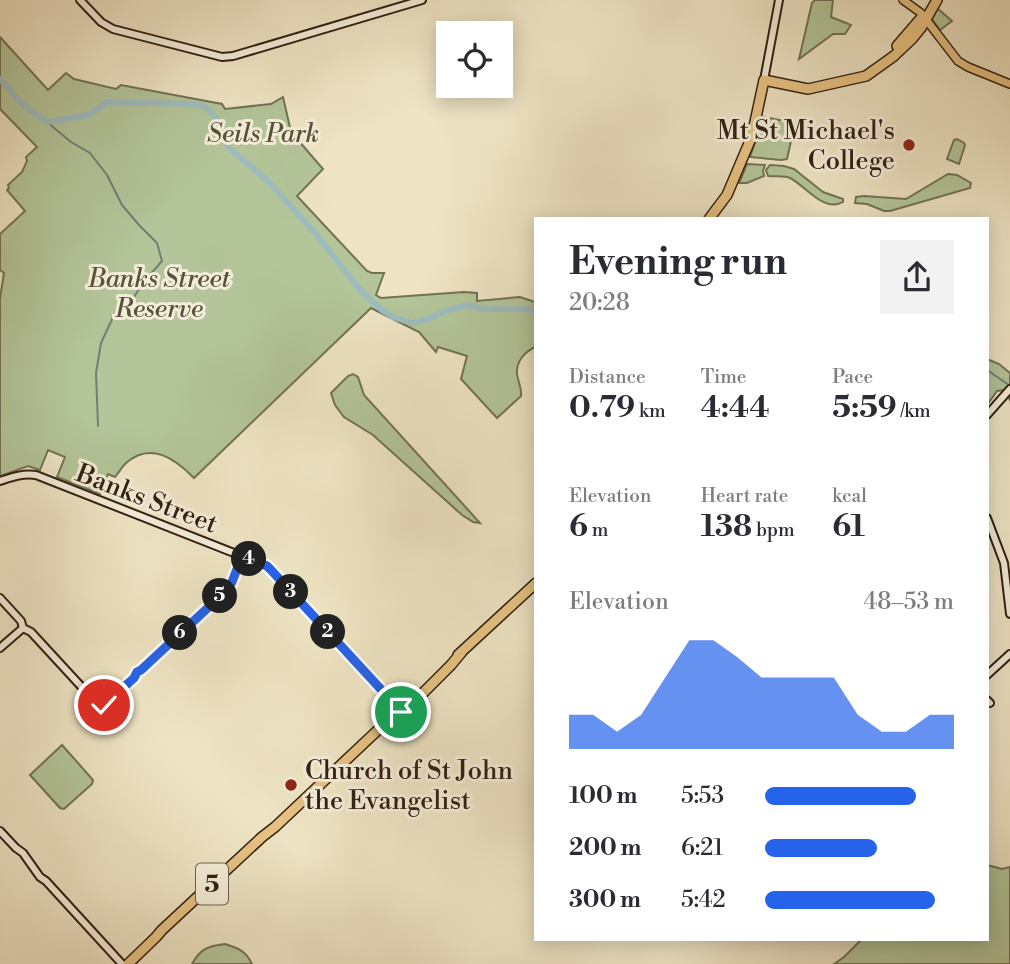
<!DOCTYPE html>
<html lang="en">
<head>
<meta charset="utf-8">
<style>
	:root { --surface:#fff; --page:#f2f2f3; --text:#2b2b33; --muted:#7c7c81; --accent:#2563eb }
	body { margin:0; font-family:"Libre Bodoni",serif; background:var(--page); color:var(--text); height:100vh; display:flex; flex-direction:column; font-size:26px; white-space:nowrap }
	* { box-sizing:border-box; margin:0 }
	p { font-size:23px; color:var(--muted) }
	.icon { flex:none; width:38px; height:38px; fill:none; stroke:currentColor; stroke-width:2; stroke-linecap:round; stroke-linejoin:round }
	.map { position:relative; flex:1; overflow:hidden }
	.drawer { position:absolute; left:534px; top:217px; width:455px; height:724px; display:flex; flex-direction:column; background:var(--surface); border-radius:0px; box-shadow:0 4px 18px #0003 }
	.drawer>* { flex:none }
	.fabs { position:absolute; left:436px; top:21px; display:grid; gap:14px }
	.fabs a { display:grid; place-items:center; width:77px; height:77px; border-radius:0px; background:var(--surface); box-shadow:0 4px 18px #0003; font-size:35px }
	.pin { position:absolute; display:grid; place-items:center; width:60px; height:60px; color:#fff; margin:-30px; border:4px solid #fff; border-radius:50%; box-shadow:0 2px 7px #0007 }
	.km { position:absolute; width:35px; height:35px; margin:-18px; border-radius:50%; background:#222; color:#fff; font-size:19px; line-height:35px; text-align:center }
	.round { display:grid; place-items:center; flex:none; width:74px; height:74px; border-radius:0px; background:var(--page) }
	.overview { display:flex; align-items:center; justify-content:space-between; height:119px; padding:0 35px }
	h1 { font-size:38px; font-weight:700; line-height:52px }
	.metrics { display:grid; grid-template-columns:repeat(3,1fr); gap:10px; height:119px; padding:7px 35px }
	.metrics div { display:grid; align-content:center }
	.metrics b { font-size:30px; font-weight:700 }
	.metrics small { font-size:19px; font-weight:400 }
	.metrics p { font-size:19px }
	.chart { height:196px; padding:14px 35px }
	.chart p { display:flex; justify-content:space-between }
	.chart svg { width:100%; height:126px; margin-top:7px; fill:var(--accent); opacity:.7 }
	ul { padding:0 35px; list-style:none; font-size:23px }
	li { display:grid; grid-template-columns:112px 84px 1fr; align-items:center; height:52px }
	li i { height:18px; border-radius:9px; background:var(--accent) }
	.map>svg:first-child { display:block }
</style>
</head>
<body>
<div class="map">
<svg width="1010" height="964" viewBox="0 0 1010 964">
	<rect width="100%" height="100%" fill="#eee4c4"/>
	<filter id="stains"><feTurbulence type="fractalNoise" baseFrequency=".00286" numOctaves="4"/><feColorMatrix values="0 0 0 0 .2 0 0 0 0 .09 0 0 0 0 .02 0 0 0 .5 -.17"/></filter>
	<radialGradient id="worn" r=".72"><stop offset=".6" stop-color="#630" stop-opacity="0"/><stop offset="1" stop-color="#630" stop-opacity=".3"/></radialGradient>
	<!-- green -->
	<g fill="#b3c599" stroke="#727255" stroke-width="2">
		<polygon points="815,0 833,0 831,17 851,25 845,34 833,34 799,59 812,3"/>
		<polygon points="937,8 952,21 940,30 932,19"/>
		<path d="M0,37L48,90L66,73L74,79L116,89L121,85L222,104L225,109L271,104L283,97L291,132L323,169L297,196L367,271L372,273H384L376,295L381,298L464,292L477,293V301L520,297L535,302V347C525,352 516,361 517,374C518,382 522,388 521,396L497,418L461,379L467,356L438,347L436,352L419,332L371,308L194,478C175,459 151,441 126,463C122,467 119,472 115,477L108,474L100,494L57,477L65,457L48,450L40,470L28,466L0,476V298L4,273L0,270V234L25,211L7,190L9,188L8,185L22,172L27,161L26,157L37,147L0,109Z"/>
		<polygon points="764,117 795,123 787,159 781,160 750,157"/>
		<polygon points="957,139 964,143 965,145 959,164 947,159 954,140"/>
		<polygon points="747,164 765,165 763,171 764,176 747,183 739,183"/>
		<path d="M770,165L784,166L794,169L823,192L843,199V202C824,213 806,186 790,178C784,175 775,177 768,176L766,170Z"/>
		<polygon points="948,174 957,175 971,183 970,188 890,211 884,211 867,204 855,203 856,197 864,196 906,199"/>
		<polygon points="987,359 999,364 1010,373 1010,400 1004,390 997,391 987,405"/>
		<polygon points="353,374 358,377 364,395 480,523 473,522 462,515 373,435 344,417 335,405 331,393 348,376"/>
		<polygon points="62,745 93,780 92,784 64,809 60,808 30,775"/>
		<polygon points="987,865 1002,869 1010,867 1010,964 834,964 844,957 861,940 987,940"/>
		<path d="M225,944C238,948 246,951 252,964H192C200,949 208,946 225,944Z"/>
	</g>
	<g fill="none" stroke-linecap="round" stroke-linejoin="round">
		<!-- stream -->
		<g stroke="#727e79" stroke-width="2">
			<polyline points="47,122 71,142 90,153 107,175 122,205 139,225 157,243 162,261 142,284 134,297 114,315 101,343 96,373 98,426"/>
			<polyline points="987,370 1009,385"/>
		</g>
		<!-- river -->
		<polyline stroke="#9ebcbe" stroke-width="6" points="0,79 23,105 47,122 89,115 107,102 195,104 205,107 213,114 225,134 228,146 233,151 268,181 316,234 361,291 382,310 393,317 412,323 431,318 445,311 468,305 483,309 523,309 536,311"/>
		<!-- secondary casing -->
		<g stroke="#312011" stroke-width="10">
			<g id="secondary">
				<polyline points="80,0 101,22 113,29 222,57 233,56 422,0"/>
				<polyline points="764,80 779,0"/>
				<polyline points="987,415 1010,389"/>
				<path d="M0,481C12,477 23,473 36,475L267,566L389,698L401,712"/>
				<polyline points="987,518 1004,563 1010,614"/>
				<polyline points="0,598 21,621 23,628 31,632 101,708 134,678 137,672 141,670 226,591 232,582 242,556"/>
				<polyline points="0,648 23,628"/>
				<polyline points="987,675 1010,654"/>
				<polyline points="987,700 990,703"/>
				<polyline points="0,831 16,848 23,853 40,877 46,881 122,964"/>
			</g>
		</g>
		<!-- primary casing -->
		<g stroke="#312011" stroke-width="10">
			<polyline id="primary" points="903,0 921,13 958,61 968,67 1010,84"/>
		</g>
		<!-- highway casing -->
		<g stroke="#312011" stroke-width="12">
			<g id="highway">
				<polyline points="897,46 922,17"/>
				<polyline points="709,219 727,195 752,136 764,80 808,89 866,76 894,56 912,39 921,28 937,0"/>
				<polyline points="458,655 536,583"/>
				<polyline points="128,964 156,937 162,930 262,837 275,827 379,729 424,692 451,665 461,653"/>
			</g>
		</g>
		<!-- secondary -->
		<use href="#secondary" stroke="#f4edd9" stroke-width="6"/>
		<!-- primary -->
		<use href="#primary" stroke="#e7c282" stroke-width="7"/>
		<!-- highway -->
		<use href="#highway" stroke="#e7c282" stroke-width="9"/>
	</g>
	<g fill="none" stroke-linecap="round" stroke-linejoin="round">
		<!-- route casing -->
		<g stroke="#fff" stroke-width="14">
			<polyline id="route" points="104,705 134,678 137,672 141,670 226,591 232,582 242,556 267,566 271,570 389,698 401,712"/>
		</g>
		<!-- route -->
		<use href="#route" stroke="#2563eb" stroke-width="9"/>
	</g>
	<!-- markers -->
	<g fill="#8f2418" stroke="#f4edd9" stroke-width="2.5">
		<circle cx="909" cy="145" r="7"/>
		<circle cx="291" cy="785" r="7"/>
	</g>
	<g text-anchor="middle" stroke-width="6" stroke-linejoin="round" paint-order="stroke">
		<!-- shield labels -->
		<rect fill="#f4edd9" stroke="#6c5e4d" stroke-width="2" x="196" y="863.5" width="32" height="41" rx="5"/>
		<g font-size="24" font-weight="bold" fill="#312011">
			<text x="212" y="892">5</text>
		</g>
		<!-- poi labels -->
		<g font-size="26" fill="#312011" stroke="#f4edd9" text-anchor="end">
			<text x="895" y="139">Mt St Michael's<tspan x="895" dy="30">College</tspan></text>
			<text x="305" y="779" text-anchor="start">Church of St John<tspan x="305" dy="30">the Evangelist</tspan></text>
		</g>
		<!-- park labels -->
		<g font-size="26" font-style="italic" fill="#58523a" stroke="#f4edd9">
			<text x="263" y="142">Seils Park</text>
			<text x="159" y="287">Banks Street<tspan x="159" dy="30">Reserve</tspan></text>
		</g>
		<!-- street labels -->
		<g font-size="26" fill="#312011" stroke="#f4edd9">
			<text transform="translate(147 498) rotate(21)" y="9">Banks Street</text>
		</g>
	</g>
	<rect width="100%" height="100%" filter="url(#stains)"/>
	<rect width="100%" height="100%" fill="url(#worn)"/>
</svg>
<div class="fabs">
<a><svg class="icon" aria-label="locate" viewBox="0 0 24 24"><circle cx="12" cy="12" r="6"/><path d="M12 2v4M12 18v4M2 12h4M18 12h4"/></svg></a>
</div>
<div class="pin" style="left:401px;top:712px;background:#1e9e55"><svg class="icon" aria-label="arrive" viewBox="0 0 24 24"><path d="M6 21V4h12l-3 4 3 4H6"/></svg></div>
<div class="pin" style="left:104px;top:705px;background:#d93025"><svg class="icon" aria-label="check" viewBox="0 0 24 24"><path d="M5 12l5 5 9-10"/></svg></div>
<b class="km" style="left:328px;top:632px">2</b>
<b class="km" style="left:291px;top:592px">3</b>
<b class="km" style="left:249px;top:559px">4</b>
<b class="km" style="left:220px;top:596px">5</b>
<b class="km" style="left:180px;top:633px">6</b>
<section class="drawer">
<div class="overview"><div><h1>Evening run</h1><p>20:28</p></div><a class="round"><svg class="icon" aria-label="share" viewBox="0 0 24 24"><path d="M12 15V3M7 8l5-5 5 5M5 13v7h14v-7"/></svg></a></div>
<div class="metrics">
<div><p>Distance</p><b>0.79<small> km</small></b></div>
<div><p>Time</p><b>4:44</b></div>
<div><p>Pace</p><b>5:59<small> /km</small></b></div>
</div>
<div class="metrics">
<div><p>Elevation</p><b>6<small> m</small></b></div>
<div><p>Heart rate</p><b>138<small> bpm</small></b></div>
<div><p>kcal</p><b>61</b></div>
</div>
<div class="chart"><p><span>Elevation</span>48–53 m</p>
<svg viewBox="0 0 160 44" preserveAspectRatio="none"><path d="M0 44V32L10 32L20 38L30 32L40 19L50 6L60 6L70 12L80 19L90 19L100 19L110 19L120 32L130 38L140 38L150 32L160 32V44z"/></svg>
</div>
<ul>
<li><b>100 m</b>5:53<i style="width:80%"></i></li>
<li><b>200 m</b>6:21<i style="width:59%"></i></li>
<li><b>300 m</b>5:42<i style="width:90%"></i></li>
</ul>
</section>
</div>
</body>
</html>
